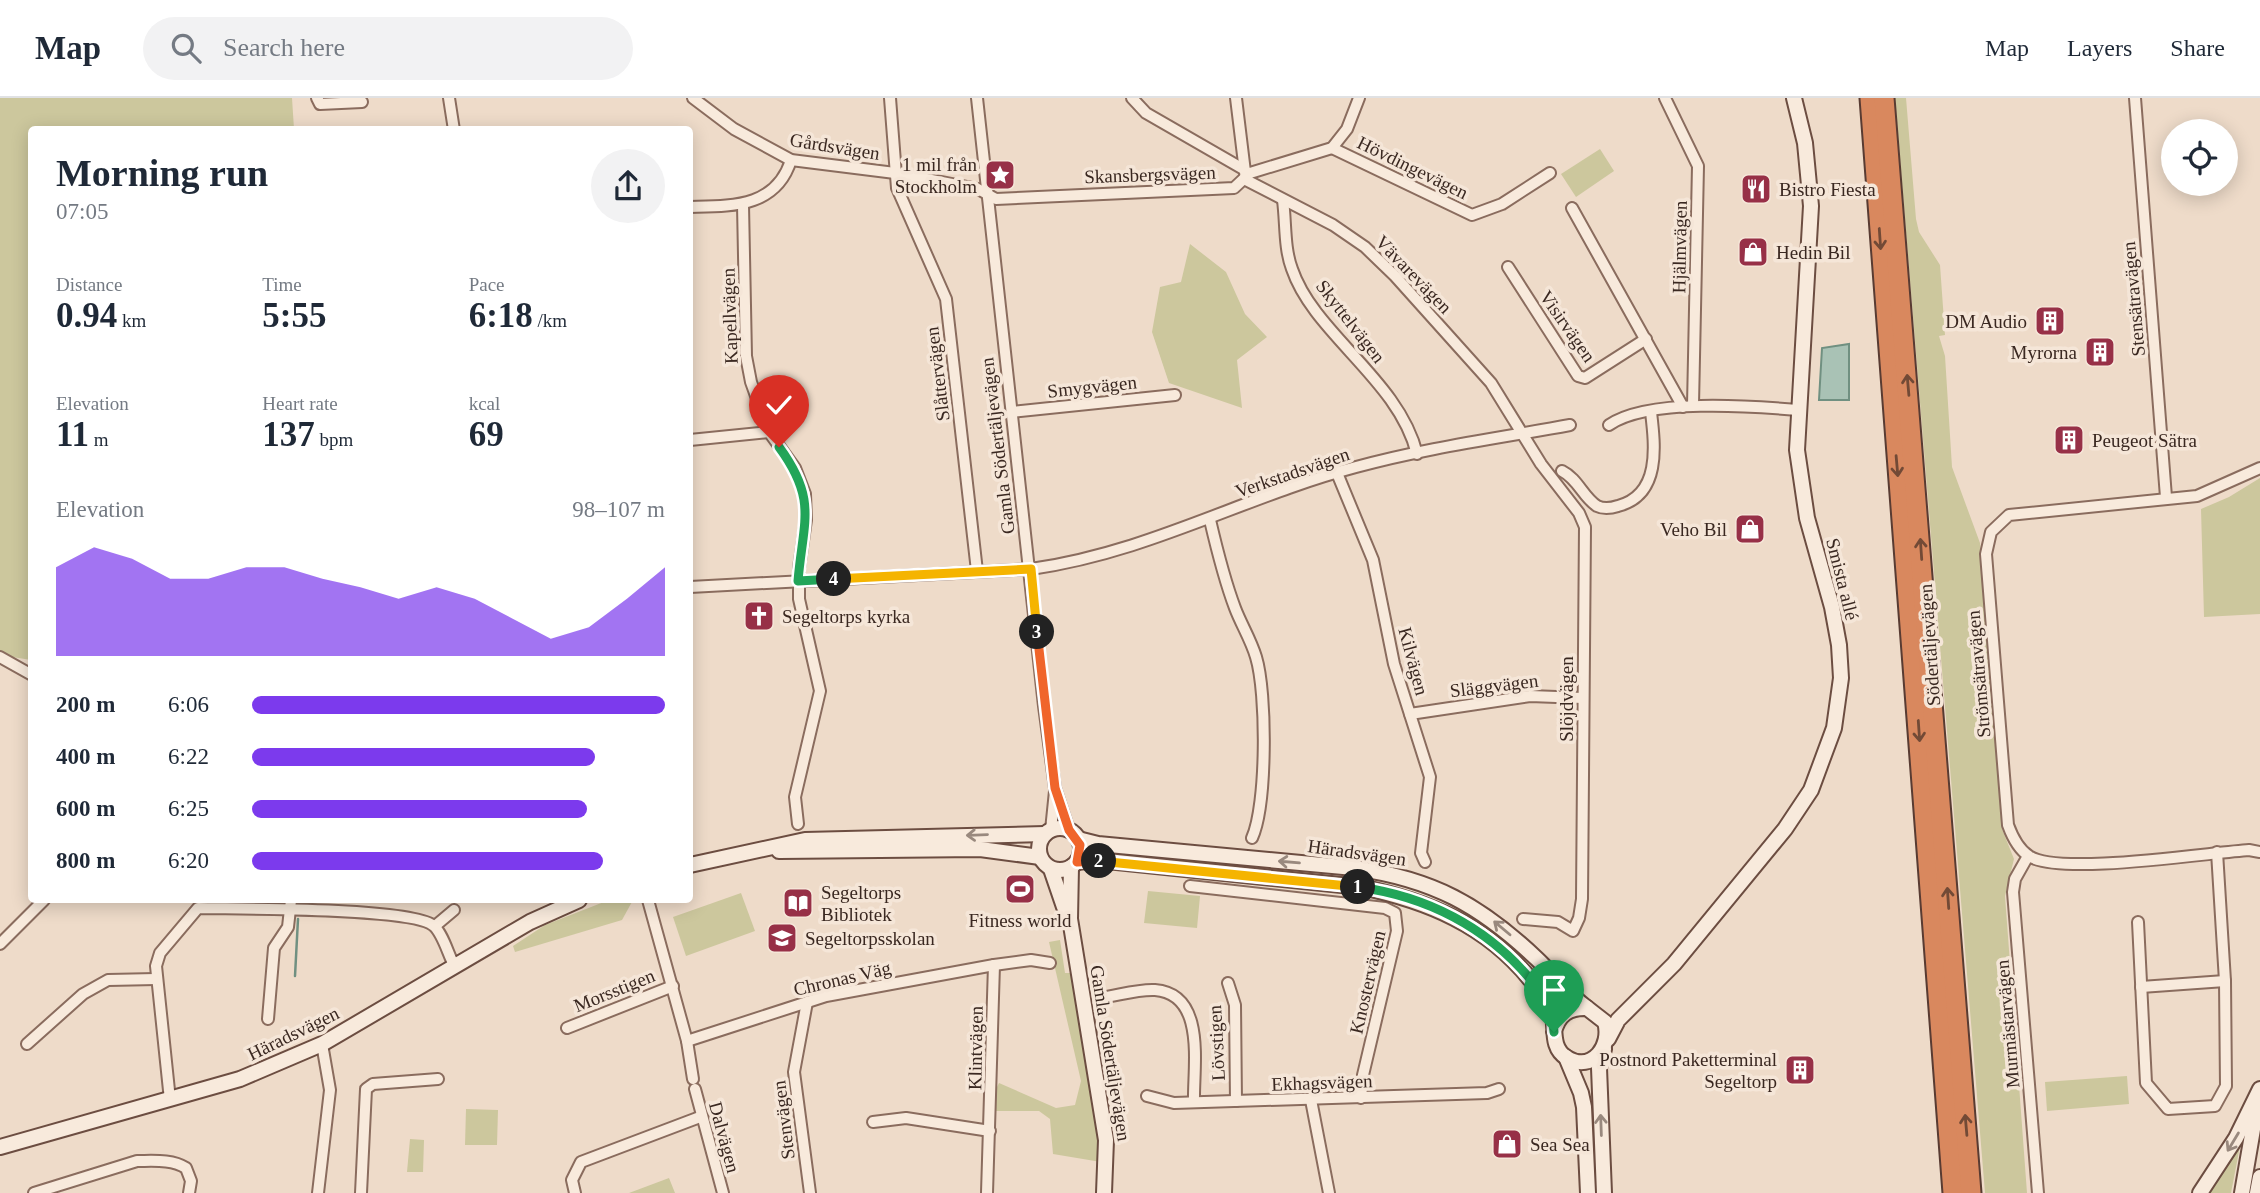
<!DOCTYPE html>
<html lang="en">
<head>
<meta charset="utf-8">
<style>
	:root { --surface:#fff; --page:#f2f2f3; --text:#1f2937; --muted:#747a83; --line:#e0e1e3; --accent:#7c3aed }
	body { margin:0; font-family:Georgia,serif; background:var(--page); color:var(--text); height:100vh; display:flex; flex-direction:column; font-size:26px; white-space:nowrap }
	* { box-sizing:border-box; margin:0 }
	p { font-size:23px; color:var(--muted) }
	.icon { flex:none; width:38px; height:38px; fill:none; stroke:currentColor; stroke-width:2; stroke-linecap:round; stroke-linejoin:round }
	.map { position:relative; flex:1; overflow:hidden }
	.panel { position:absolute; left:28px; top:28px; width:665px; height:777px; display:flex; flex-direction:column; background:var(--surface); border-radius:7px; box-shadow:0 4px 18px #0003 }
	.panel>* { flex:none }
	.buttons { position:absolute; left:2161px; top:21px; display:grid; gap:14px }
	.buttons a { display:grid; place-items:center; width:77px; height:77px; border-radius:50%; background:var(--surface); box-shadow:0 4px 18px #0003; font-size:35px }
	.pin { position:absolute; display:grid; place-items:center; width:60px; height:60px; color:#fff; margin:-72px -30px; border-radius:50% 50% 50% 0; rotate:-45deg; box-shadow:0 0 7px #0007 }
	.pin .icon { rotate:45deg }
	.km { position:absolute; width:35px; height:35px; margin:-18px; border-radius:50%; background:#222; color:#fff; font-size:19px; line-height:35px; text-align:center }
	.round { display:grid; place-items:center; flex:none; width:74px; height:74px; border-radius:37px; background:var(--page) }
	.head { display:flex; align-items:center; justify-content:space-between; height:119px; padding:0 28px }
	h1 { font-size:38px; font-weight:800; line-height:52px }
	.metrics { display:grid; grid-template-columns:repeat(3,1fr); gap:10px; height:119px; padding:7px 28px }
	.metrics div { display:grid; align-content:center }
	.metrics b { font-size:35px; font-weight:800 }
	.metrics small { font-size:19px; font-weight:400 }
	.metrics p { font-size:19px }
	.chart { height:196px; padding:14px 28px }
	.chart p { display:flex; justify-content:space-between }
	.chart svg { width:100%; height:126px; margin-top:7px; fill:var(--accent); opacity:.7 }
	ul { padding:0 28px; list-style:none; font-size:23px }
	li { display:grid; grid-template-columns:112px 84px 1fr; align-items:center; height:52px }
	li i { height:18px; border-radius:9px; background:var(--accent) }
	header { display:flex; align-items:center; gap:42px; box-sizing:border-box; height:98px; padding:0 35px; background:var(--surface); border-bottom:2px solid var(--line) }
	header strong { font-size:33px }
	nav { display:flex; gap:38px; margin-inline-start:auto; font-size:24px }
	.search { width:490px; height:63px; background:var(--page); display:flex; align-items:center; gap:18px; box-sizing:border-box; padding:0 24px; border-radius:38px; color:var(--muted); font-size:26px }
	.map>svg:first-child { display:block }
</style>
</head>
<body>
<header>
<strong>Map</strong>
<div class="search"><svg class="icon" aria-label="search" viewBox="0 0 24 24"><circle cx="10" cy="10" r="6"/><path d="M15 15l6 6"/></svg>Search here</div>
<nav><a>Map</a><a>Layers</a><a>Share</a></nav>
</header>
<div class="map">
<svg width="2260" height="1095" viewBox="0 0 2260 1095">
	<rect width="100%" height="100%" fill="#eedbc9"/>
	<!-- green -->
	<g fill="#ccc79d">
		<polygon points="0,0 292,0 294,31 32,32 31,562 0,557"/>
		<polygon points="1895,0 1906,0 1916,121 1919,134 1940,167 1945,237 1939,238 1945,258 1952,369 1980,445 2002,731 2014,761 2005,798 2027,1095 1985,1095"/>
		<polygon points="1600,51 1614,73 1576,99 1561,76"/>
		<polygon points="1190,146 1226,174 1245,216 1267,239 1237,262 1242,310 1169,285 1152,234 1160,189 1181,184"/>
		<polygon points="2260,380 2260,516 2204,519 2201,411 2229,399"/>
		<polygon points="1148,793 1200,798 1197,830 1144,825"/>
		<polygon points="741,795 755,833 686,858 673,819"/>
		<polygon points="609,802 633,802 622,822 515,854 513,848 545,827"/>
		<polygon points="1060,842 1065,875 1075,875 1094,986 1101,1064 1053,1056 1050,1021 1039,1013 994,1013 995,993 999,985 1056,1010 1075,1007 1081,983 1049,844"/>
		<polygon points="2127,978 2129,1006 2047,1013 2045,984"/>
		<polygon points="466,1011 498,1012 497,1047 465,1047"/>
		<polygon points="410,1041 424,1042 423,1074 407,1074"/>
		<polygon points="2240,1048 2231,1095 2208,1095"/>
		<polygon points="669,1080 675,1095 629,1095"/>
	</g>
	<!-- water -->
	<polygon fill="#a9c2b5" stroke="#709081" stroke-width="2" points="1849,246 1849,302 1819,302 1822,250"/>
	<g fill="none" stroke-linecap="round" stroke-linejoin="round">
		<!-- stream -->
		<g stroke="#709081" stroke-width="2.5">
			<polyline points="300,805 300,802"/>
			<polyline points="295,878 298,821"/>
		</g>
		<!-- street casing -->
		<g stroke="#8a6c5e" stroke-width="14">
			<g id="street">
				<polyline points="317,0 320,6 362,4"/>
				<polyline points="449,0 454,32"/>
				<polyline points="693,0 734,31 791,62 895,75 978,91 996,101 1234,90 1250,75 1332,50 1347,31 1359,0"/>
				<polyline points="890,0 897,90 946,201 977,473"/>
				<polyline points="977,0 1044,608 1055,690 1069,732"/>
				<polyline points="1132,0 1146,15 1245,72"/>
				<polyline points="1236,0 1246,82 1333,127 1365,149 1395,178 1491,285 1541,366 1579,415 1585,429 1582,801 1579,820 1573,833 1558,824 1523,821"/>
				<polyline points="1665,0 1698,68 1693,307"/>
				<polyline points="2135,0 2166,399"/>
				<polyline points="1332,50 1472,117 1502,106 1550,75"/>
				<path d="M1283,102C1286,125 1284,150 1292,171C1314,236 1399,282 1417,356"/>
				<polyline points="743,107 746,258 751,284 769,334 795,370 805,396 806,422 799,470 799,501 820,593 795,699 798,726"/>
				<path d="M690,109C731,108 776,110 791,62"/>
				<polyline points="1572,110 1683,309"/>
				<polyline points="1508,169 1578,278 1585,280 1646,241"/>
				<polyline points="1012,314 1175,297"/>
				<path d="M1609,327C1648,300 1751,308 1798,312"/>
				<polyline points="690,342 769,334"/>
				<path d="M2260,370L2197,398L2009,417L1991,434L1986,456L2008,727C2012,738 2018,751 2029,758C2058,778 2206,755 2249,752L2260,754"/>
				<path d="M1562,373C1578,381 1583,399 1597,408C1603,411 1612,410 1618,408C1661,397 1655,348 1651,314"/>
				<polyline points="1337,375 1373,462 1394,566 1430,679 1421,755 1425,764"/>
				<path d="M1210,422C1217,452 1224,481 1235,510C1241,526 1251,542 1256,559C1267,595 1267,707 1252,740"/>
				<path d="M690,489L1031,471C1150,454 1243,399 1356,369C1425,350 1499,340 1570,327"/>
				<polyline points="0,559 32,577"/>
				<polyline points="1410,616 1530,598 1583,600"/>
				<polyline points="1051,732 1055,693"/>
				<polyline points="2028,758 2015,781 2013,794 2038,1095"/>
				<polyline points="1190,788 1385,810 1395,815 1397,833 1363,977 1361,1000"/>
				<polyline points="648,802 687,943 826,898 994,867 1031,862 1050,865"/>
				<polyline points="2138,824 2146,985 2168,1011 2215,1008 2226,988 2225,883 2217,754"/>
				<polyline points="435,828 454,812"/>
				<polyline points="0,846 44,802"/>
				<polyline points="1228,885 1235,907 1236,1003"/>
				<polyline points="2141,889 2225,883"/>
				<path d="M1100,900C1117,898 1137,891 1155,892C1207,896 1193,969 1194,1004"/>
				<polyline points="807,904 794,974 810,1095"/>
				<polyline points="268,921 274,850 288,829 291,802"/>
				<polyline points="567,930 673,888"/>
				<polyline points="687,943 693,981"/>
				<polyline points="27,946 83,896 108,882 156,881"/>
				<polyline points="695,991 723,1095"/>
				<polyline points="1147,998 1174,1005 1487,995 1499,991"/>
				<path d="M170,1002L156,868L160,855L198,810C235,811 414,809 434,828C443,836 448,856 454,867"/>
				<polyline points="1311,1002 1329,1095"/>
				<polyline points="873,1024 906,1020 990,1033"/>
				<path d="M34,1095L137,1063C153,1063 172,1061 186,1070L191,1083L189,1095"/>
				<polyline points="318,1095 330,992 322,946"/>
				<polyline points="361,1095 366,991 373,986 438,981"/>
				<polyline points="575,1095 572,1082 581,1064 700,1019"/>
				<polyline points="987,1095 994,867"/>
			</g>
		</g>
		<!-- secondary casing -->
		<g stroke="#6c4d41" stroke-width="18">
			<g id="secondary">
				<circle cx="1060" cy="751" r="21"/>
				<path d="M1078,741L1098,746L1354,770C1433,781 1480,807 1537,861C1555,878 1567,896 1587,910"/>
				<polyline points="779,753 980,751 1040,759"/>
				<path d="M1077,764L1097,762L1361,789C1428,803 1486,827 1530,881C1538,890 1548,900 1552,912C1557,928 1549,949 1567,960C1593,975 1612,947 1605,924L1587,910C1569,909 1558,917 1554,934"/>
				<polyline points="690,767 805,742 1045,736"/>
				<polyline points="1071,769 1070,821 1106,1042 1104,1095"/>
				<polyline points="1051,771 1064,809"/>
				<polyline points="1608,941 1618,922 1674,866 1785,731 1811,692 1834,630 1841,580 1839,547 1832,509 1807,420 1797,352 1811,108 1805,45 1794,0"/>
				<polyline points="1604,951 1599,970 1604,1095"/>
				<polyline points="1566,959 1581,995 1584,1009 1588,1095"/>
				<polyline points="0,1049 240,981 322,946 530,824 579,802"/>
				<polyline points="2200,1095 2236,1040 2260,991"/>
				<polyline points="2242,1095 2257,1008"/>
				<polyline points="2257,1095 2260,1079"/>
			</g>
		</g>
		<!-- highway casing -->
		<g stroke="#583b32" stroke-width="23">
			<g id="highway">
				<polyline points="1870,0 1953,1095"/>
				<polyline points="1884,0 1971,1095"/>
			</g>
		</g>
		<!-- street -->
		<use href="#street" stroke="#f8eadc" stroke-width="10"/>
		<!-- secondary -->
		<use href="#secondary" stroke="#f8eadc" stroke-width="14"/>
		<!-- highway -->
		<use href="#highway" stroke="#d9885e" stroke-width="19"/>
	</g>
	<!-- one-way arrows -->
	<defs><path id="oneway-shaft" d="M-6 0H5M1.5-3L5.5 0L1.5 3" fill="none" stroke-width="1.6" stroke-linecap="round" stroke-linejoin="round" transform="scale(1.75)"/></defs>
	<g stroke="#724a36">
		<use href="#oneway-shaft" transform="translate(1880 141) rotate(86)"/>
		<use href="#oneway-shaft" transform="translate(1908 287) rotate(-95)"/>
		<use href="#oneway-shaft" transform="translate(1897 368) rotate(85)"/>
		<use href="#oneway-shaft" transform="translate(1921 451) rotate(-94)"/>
		<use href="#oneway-shaft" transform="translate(1919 633) rotate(86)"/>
		<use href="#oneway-shaft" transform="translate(1948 800) rotate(-94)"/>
		<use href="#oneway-shaft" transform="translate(1966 1027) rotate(-95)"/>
	</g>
	<g stroke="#99897e">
		<use href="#oneway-shaft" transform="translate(977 737) rotate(178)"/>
		<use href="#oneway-shaft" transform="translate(1289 764) rotate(-175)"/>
		<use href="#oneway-shaft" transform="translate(1502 830) rotate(-140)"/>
		<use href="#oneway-shaft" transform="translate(1601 1027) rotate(-92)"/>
		<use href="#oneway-shaft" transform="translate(2233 1044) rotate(121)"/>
	</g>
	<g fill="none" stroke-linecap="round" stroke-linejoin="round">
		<!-- split-1 casing -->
		<g stroke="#fff" stroke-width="14">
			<path id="split-1" d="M1358,789C1426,798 1487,829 1531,882C1538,891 1549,901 1552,912C1554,919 1553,928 1554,934"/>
		</g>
		<!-- split-2 casing -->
		<g stroke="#fff" stroke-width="14">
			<polyline id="split-2" points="1099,763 1358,789"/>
		</g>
		<!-- split-3 casing -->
		<g stroke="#fff" stroke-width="14">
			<polyline id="split-3" points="1037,534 1055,690 1069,732 1080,747 1077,764 1099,763"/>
		</g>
		<!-- split-4 casing -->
		<g stroke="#fff" stroke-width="14">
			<polyline id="split-4" points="834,481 1031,471 1037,534"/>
		</g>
		<!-- split-5 casing -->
		<g stroke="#fff" stroke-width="14">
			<path id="split-5" d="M779,349C818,402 803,423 798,483L834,481"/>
		</g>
		<!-- split-1 -->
		<use href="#split-1" stroke="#22a559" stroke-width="9"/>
		<!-- split-2 -->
		<use href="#split-2" stroke="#f5b400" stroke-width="9"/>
		<!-- split-3 -->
		<use href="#split-3" stroke="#f0652b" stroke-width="9"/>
		<!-- split-4 -->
		<use href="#split-4" stroke="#f5b400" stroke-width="9"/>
		<!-- split-5 -->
		<use href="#split-5" stroke="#22a559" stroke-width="9"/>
	</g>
	<!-- icons -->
	<defs>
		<g id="sight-square" transform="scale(1.575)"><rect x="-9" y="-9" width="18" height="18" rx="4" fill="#973047" stroke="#f5e6d8"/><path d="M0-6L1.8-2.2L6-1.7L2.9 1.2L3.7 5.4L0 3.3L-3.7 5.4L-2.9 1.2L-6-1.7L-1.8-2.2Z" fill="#fff"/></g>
		<g id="restaurant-square" transform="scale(1.575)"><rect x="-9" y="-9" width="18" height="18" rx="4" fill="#973047" stroke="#f5e6d8"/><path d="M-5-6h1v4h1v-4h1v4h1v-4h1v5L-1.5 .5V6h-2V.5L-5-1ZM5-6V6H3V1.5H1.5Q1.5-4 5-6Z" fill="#fff"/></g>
		<g id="shop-square" transform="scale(1.575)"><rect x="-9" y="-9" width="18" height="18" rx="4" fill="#973047" stroke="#f5e6d8"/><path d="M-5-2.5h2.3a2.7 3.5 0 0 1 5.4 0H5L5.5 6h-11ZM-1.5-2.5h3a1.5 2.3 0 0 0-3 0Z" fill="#fff"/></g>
		<g id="building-square" transform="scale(1.575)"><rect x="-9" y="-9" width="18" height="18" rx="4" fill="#973047" stroke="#f5e6d8"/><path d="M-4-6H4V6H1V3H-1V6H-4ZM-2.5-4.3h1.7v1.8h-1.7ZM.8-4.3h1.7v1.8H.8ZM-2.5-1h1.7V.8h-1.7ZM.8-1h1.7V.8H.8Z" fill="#fff"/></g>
		<g id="church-square" transform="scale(1.575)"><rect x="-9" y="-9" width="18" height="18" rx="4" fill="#973047" stroke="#f5e6d8"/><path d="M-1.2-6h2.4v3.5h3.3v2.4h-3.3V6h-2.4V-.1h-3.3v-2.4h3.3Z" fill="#fff"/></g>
		<g id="stadium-square" transform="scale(1.575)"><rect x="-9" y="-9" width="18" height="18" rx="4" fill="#973047" stroke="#f5e6d8"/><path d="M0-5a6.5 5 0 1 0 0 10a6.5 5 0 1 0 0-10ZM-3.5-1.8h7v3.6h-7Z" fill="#fff"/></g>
		<g id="library-square" transform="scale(1.575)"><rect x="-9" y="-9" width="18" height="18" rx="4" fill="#973047" stroke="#f5e6d8"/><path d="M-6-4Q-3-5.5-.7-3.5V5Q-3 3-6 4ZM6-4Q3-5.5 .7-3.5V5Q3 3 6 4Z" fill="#fff"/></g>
		<g id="school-square" transform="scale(1.575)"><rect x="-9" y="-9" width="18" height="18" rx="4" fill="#973047" stroke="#f5e6d8"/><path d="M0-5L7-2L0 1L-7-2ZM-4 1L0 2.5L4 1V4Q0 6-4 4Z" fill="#fff"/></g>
	</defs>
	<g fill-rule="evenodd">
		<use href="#sight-square" x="1000" y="77"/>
		<use href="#restaurant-square" x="1756" y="91"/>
		<use href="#shop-square" x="1753" y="154"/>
		<use href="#building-square" x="2050" y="223"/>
		<use href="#building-square" x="2100" y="254"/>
		<use href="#building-square" x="2069" y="342"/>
		<use href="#shop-square" x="1750" y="431"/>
		<use href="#church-square" x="759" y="518"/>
		<use href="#stadium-square" x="1020" y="791"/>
		<use href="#library-square" x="798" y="805"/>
		<use href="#school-square" x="782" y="840"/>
		<use href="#building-square" x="1800" y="972"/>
		<use href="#shop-square" x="1507" y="1046"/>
	</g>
	<g text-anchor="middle" stroke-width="7" stroke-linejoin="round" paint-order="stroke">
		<!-- street labels -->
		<g font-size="19" fill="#3a2821" stroke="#f5e6d8">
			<text transform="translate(835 48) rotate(9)" y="7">Gårdsvägen</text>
			<text transform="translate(1413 69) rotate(26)" y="7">Hövdingevägen</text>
			<text transform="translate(1150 76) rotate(-2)" y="7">Skansbergsvägen</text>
			<text transform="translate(1679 149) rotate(-89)" y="7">Hjälmvägen</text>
			<text transform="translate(1414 176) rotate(46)" y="7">Vävarevägen</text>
			<text transform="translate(2133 201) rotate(-95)" y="7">Stensätravägen</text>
			<text transform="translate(729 218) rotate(-92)" y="7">Kapellvägen</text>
			<text transform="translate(1351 223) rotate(52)" y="7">Skyttelvägen</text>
			<text transform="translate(1568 228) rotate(55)" y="7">Visirvägen</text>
			<text transform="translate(937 276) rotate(-97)" y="7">Slåttervägen</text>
			<text transform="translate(1092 288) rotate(-6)" y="7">Smygvägen</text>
			<text transform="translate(997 348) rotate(-97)" y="7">Gamla Södertäljevägen</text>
			<text transform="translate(1292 374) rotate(-19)" y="7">Verkstadsvägen</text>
			<text transform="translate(1843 481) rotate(76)" y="7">Smista allé</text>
			<text transform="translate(1929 547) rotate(-94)" y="7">Södertäljevägen</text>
			<text transform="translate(1414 563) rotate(75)" y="7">Kilvägen</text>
			<text transform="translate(1978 576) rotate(-95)" y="7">Strömsätravägen</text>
			<text transform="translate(1494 587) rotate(-7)" y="7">Släggvägen</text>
			<text transform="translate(1566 601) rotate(-90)" y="7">Slöjdvägen</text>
			<text transform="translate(1357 754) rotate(8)" y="7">Häradsvägen</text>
			<text transform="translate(842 880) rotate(-13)" y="7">Chronas Väg</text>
			<text transform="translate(1367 884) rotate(-77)" y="7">Knostervägen</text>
			<text transform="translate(614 892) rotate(-22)" y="7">Morsstigen</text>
			<text transform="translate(2007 926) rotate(-95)" y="7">Murmästarvägen</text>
			<text transform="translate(293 935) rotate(-26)" y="7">Häradsvägen</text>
			<text transform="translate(1216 945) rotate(-93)" y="7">Lövstigen</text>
			<text transform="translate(975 950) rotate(-89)" y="7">Klintvägen</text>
			<text transform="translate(1111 955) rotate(81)" y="7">Gamla Södertäljevägen</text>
			<text transform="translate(1322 984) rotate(-2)" y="7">Ekhagsvägen</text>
			<text transform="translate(783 1022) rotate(-97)" y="7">Stenvägen</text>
			<text transform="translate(725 1039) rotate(75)" y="7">Dalvägen</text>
		</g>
		<!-- poi labels -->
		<g font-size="19" fill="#3a2821" stroke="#f5e6d8" text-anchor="start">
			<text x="977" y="73" text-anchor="end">1 mil från<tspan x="977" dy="22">Stockholm</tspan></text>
			<text x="1779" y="98">Bistro Fiesta</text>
			<text x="1776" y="161">Hedin Bil</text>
			<text x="2027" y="230" text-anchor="end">DM Audio</text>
			<text x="2077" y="261" text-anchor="end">Myrorna</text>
			<text x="2092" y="349">Peugeot Sätra</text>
			<text x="1727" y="438" text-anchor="end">Veho Bil</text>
			<text x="782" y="525">Segeltorps kyrka</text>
			<text x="821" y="801">Segeltorps<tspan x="821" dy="22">Bibliotek</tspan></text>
			<text x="1020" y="829" text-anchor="middle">Fitness world</text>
			<text x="805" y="847">Segeltorpsskolan</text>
			<text x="1777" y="968" text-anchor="end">Postnord Paketterminal<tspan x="1777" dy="22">Segeltorp</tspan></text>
			<text x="1530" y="1053">Sea Sea</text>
		</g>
	</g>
</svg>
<div class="buttons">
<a><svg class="icon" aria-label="locate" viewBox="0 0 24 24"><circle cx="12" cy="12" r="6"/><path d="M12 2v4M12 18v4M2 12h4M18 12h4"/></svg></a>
</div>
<div class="pin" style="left:1554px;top:934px;background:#1e9e55"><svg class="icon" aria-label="arrive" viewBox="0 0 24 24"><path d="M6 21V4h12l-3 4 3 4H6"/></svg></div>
<div class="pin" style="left:779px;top:349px;background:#d93025"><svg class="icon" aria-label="check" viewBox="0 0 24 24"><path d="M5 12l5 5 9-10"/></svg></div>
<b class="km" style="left:1358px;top:789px">1</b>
<b class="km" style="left:1099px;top:763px">2</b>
<b class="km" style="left:1037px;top:534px">3</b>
<b class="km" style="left:834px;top:481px">4</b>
<section class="panel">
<div class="head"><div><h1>Morning run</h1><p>07:05</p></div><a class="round"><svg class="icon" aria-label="share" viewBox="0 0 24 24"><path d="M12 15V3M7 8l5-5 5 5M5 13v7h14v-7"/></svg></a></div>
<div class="metrics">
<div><p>Distance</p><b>0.94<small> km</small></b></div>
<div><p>Time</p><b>5:55</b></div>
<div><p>Pace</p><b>6:18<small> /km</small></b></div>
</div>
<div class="metrics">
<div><p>Elevation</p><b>11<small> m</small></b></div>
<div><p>Heart rate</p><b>137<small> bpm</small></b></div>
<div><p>kcal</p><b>69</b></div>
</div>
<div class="chart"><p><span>Elevation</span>98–107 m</p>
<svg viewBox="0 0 160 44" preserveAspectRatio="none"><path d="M0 44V13L10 6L20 10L30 17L40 17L50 13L60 13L70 17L80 20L90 24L100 20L110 24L120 31L130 38L140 34L150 24L160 13V44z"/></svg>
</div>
<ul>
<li><b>200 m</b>6:06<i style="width:100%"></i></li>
<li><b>400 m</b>6:22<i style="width:83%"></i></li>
<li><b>600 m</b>6:25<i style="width:81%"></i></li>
<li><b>800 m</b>6:20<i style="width:85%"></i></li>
</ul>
</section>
</div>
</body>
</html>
